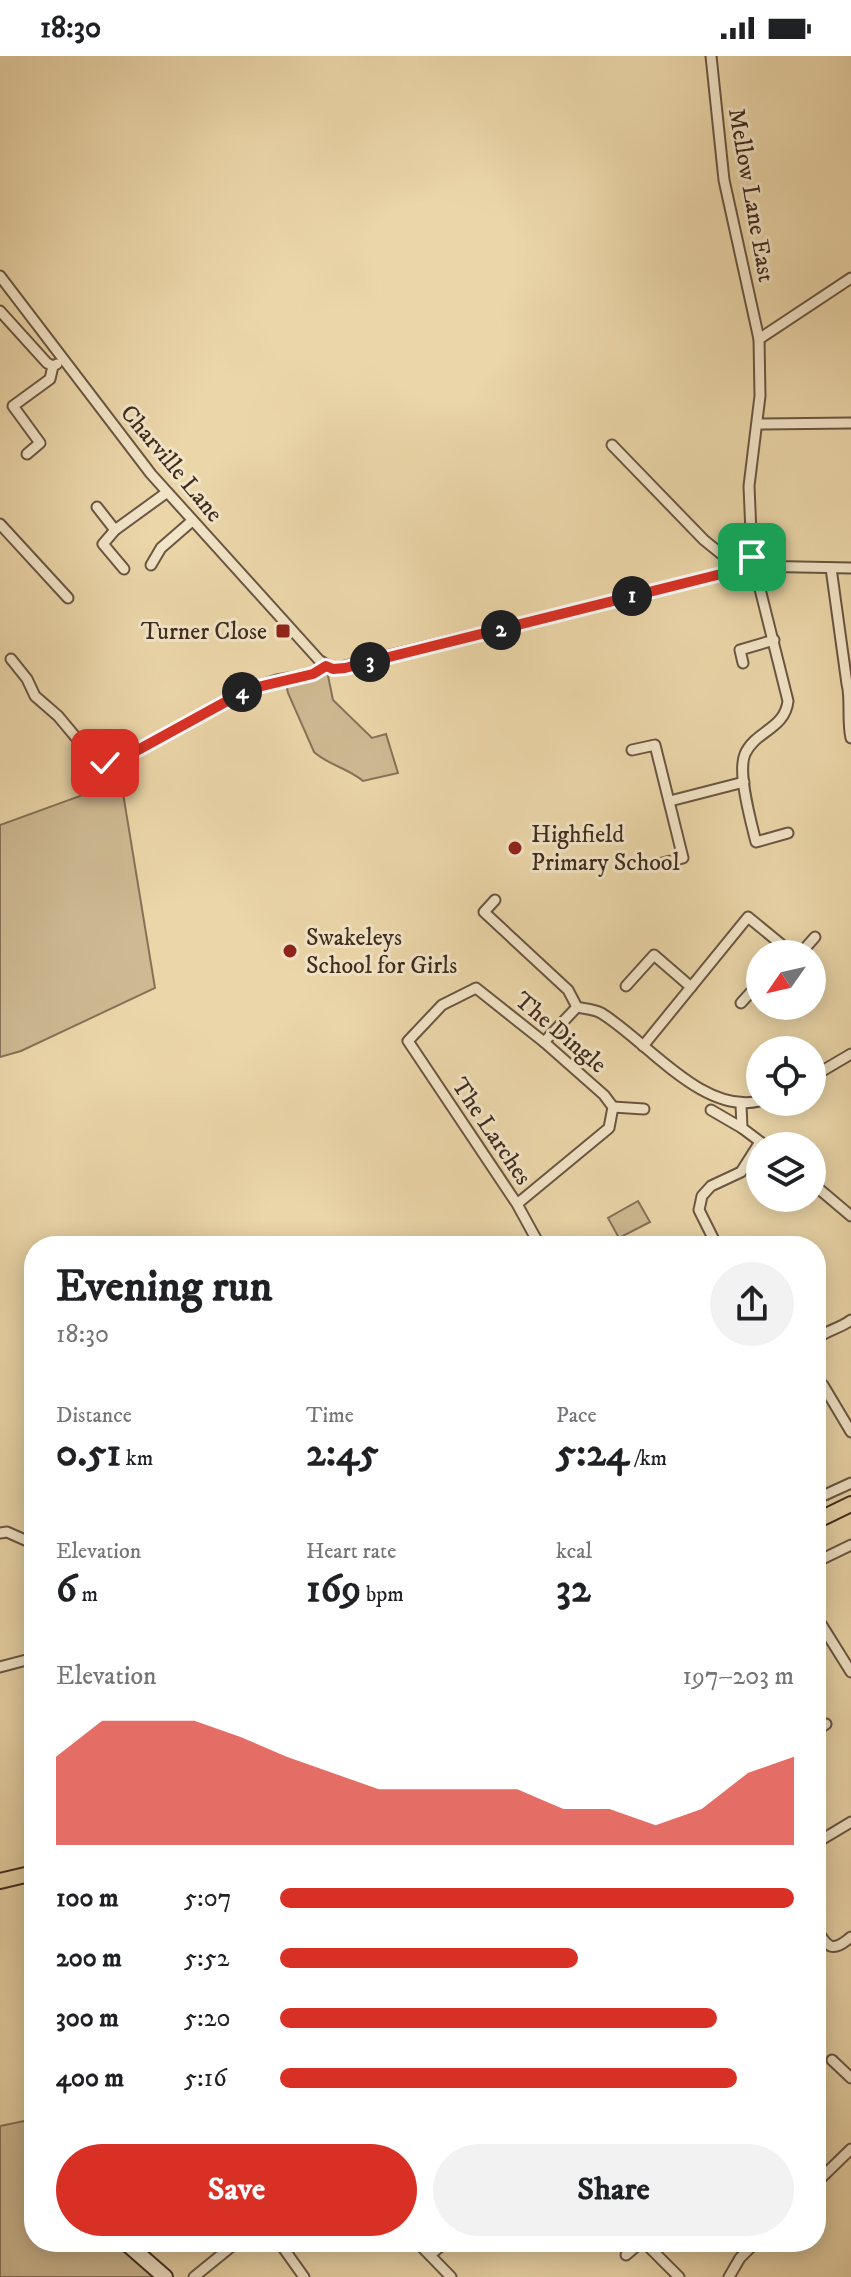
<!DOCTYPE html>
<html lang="en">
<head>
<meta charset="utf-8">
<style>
	:root { --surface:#fff; --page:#f2f2f2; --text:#202124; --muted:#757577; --accent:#d93025 }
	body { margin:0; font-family:"IM FELL DW Pica",serif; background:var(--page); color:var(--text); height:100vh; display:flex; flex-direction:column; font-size:30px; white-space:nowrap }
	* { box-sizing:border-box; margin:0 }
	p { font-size:26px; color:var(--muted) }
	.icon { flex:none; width:44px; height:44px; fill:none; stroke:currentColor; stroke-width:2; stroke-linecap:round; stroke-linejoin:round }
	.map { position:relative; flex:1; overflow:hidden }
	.sheet { position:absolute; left:24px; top:1180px; width:802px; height:1016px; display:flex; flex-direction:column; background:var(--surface); border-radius:32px; box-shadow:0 4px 20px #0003 }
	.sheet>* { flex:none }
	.needle { width:52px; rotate:236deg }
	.tools { position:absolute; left:746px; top:884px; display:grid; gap:16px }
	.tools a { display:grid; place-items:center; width:80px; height:80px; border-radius:50%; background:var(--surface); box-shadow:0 4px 20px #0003; font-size:40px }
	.pin { position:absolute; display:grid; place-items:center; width:68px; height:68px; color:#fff; margin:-34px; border-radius:16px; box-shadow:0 4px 12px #0006 }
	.km { position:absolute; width:40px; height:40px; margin:-20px; border-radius:50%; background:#222; color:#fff; font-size:22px; line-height:40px; text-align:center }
	.round { display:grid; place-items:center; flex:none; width:84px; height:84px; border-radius:42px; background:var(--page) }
	.overview { display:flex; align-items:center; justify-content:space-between; height:136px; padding:0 32px }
	h1 { font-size:44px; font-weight:800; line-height:60px }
	.figures { display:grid; grid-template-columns:repeat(3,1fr); gap:12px; height:136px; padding:8px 32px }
	.figures div { display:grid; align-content:center }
	.figures b { font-size:40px; font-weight:800 }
	.figures small { font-size:22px; font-weight:400 }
	.figures p { font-size:22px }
	.chart { height:224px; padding:16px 32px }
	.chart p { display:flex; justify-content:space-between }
	.chart svg { width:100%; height:144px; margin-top:8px; fill:var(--accent); opacity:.7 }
	.button { display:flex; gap:16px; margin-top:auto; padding:16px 32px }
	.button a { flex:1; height:92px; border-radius:48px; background:var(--accent); color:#fff; font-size:32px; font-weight:800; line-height:92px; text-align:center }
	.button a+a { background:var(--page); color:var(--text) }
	ul { padding:0 32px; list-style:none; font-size:26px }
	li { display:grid; grid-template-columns:128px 96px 1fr; align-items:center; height:60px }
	li i { height:20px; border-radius:10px; background:var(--accent) }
	.status { display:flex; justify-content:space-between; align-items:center; height:56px; padding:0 40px; background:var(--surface); direction:ltr }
	.status svg { height:22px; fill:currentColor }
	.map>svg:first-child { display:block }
</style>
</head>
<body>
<div class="status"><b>18:30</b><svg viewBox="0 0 49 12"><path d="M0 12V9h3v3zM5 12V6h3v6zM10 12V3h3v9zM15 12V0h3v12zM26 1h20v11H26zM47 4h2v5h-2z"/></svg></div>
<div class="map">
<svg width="851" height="2221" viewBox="0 0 851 2221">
	<rect width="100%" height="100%" fill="#ebd6a9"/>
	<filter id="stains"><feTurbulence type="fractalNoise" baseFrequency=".0025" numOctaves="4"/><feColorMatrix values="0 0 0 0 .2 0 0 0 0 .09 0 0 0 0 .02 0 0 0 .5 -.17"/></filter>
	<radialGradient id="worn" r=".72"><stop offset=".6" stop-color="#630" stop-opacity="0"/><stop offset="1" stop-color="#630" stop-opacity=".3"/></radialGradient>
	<!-- green -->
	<g fill="#ceb992" stroke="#867258" stroke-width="2">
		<path d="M326,610L333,644L372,682L386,678L398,717L363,725C348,712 328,709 314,696L288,637L285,623Z"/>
		<polygon points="121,725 155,932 21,995 0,1001 0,769"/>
		<polygon points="638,1145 650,1166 619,1182 608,1162"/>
		<polygon points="34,2063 34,2186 125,2186 165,2221 0,2221 0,2070"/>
	</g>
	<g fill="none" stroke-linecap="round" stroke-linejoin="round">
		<!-- street casing -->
		<g stroke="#6a5642" stroke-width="13">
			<g id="street">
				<path d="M711,0L724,124L759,283L760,340L749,430L752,501L788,645C785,673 755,675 745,698C737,716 751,766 756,786L788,777"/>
				<polyline points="0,220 151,418 319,604 333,613 753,510 851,512"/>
				<polyline points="0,255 47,307 53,310 57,308"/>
				<polyline points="759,283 851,222"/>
				<polyline points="757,368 851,367"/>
				<polyline points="612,389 704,484 725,501 732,515"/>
				<polyline points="27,398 40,387 13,350 50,323 53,310"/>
				<polyline points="97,451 115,474"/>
				<polyline points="0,468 68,542"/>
				<polyline points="151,509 161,492 192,465"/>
				<path d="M831,512L847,628C851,642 847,665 851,682"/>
				<polyline points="124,513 103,488 115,474 166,437"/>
				<polyline points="11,603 27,623 35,640 58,660 89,697 105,707 127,700 249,633 277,624 313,618 326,610"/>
				<polyline points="743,607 740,594 774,584"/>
				<polyline points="632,694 655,689 683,802 654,809"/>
				<polyline points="670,745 744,726"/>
				<polyline points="495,844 484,856 568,934 577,951"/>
				<polyline points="800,898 815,881"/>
				<polyline points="626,930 654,899 691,931"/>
				<polyline points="741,947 760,926"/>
				<path d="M577,951C584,953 594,953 601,957C646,984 702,1059 760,1045"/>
				<polyline points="544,986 577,951"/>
				<polyline points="643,990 748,861 793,898"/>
				<polyline points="812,1021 851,998"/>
				<polyline points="741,1048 742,1072 766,1090"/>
				<polyline points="613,1051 644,1053"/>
				<polyline points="711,1054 742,1072"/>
				<polyline points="812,1127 851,1160"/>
				<polyline points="517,1148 609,1072 613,1051 604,1039 544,986 476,932 442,949 408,985 517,1148 540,1190"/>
				<polyline points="717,1190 699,1154 702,1140 711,1130 741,1116 760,1086"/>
				<path d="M816,1283C827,1274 839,1273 851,1264"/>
				<polyline points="816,1324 823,1329 851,1376"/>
				<polyline points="816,1443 851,1427"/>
				<polyline points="0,1477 7,1476 34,1488"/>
				<polyline points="816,1506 851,1489"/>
				<polyline points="816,1560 851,1616"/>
				<polyline points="0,1611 34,1602"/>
				<polyline points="816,1675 826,1668"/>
				<polyline points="816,1787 851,1766"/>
				<path d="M816,1873C828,1892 832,1897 851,1881"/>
				<polyline points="832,2004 851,2022"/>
				<polyline points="816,2127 851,2093"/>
				<polyline points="279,2186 304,2221"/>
				<polyline points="417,2186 451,2221"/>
				<polyline points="644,2186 679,2221"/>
				<polyline points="430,2199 446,2186"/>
				<polyline points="626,2199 641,2186"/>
				<polyline points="194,2221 237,2186"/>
				<polyline points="729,2221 740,2202 756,2186"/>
			</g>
		</g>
		<!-- secondary casing -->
		<g stroke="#3f2c1f" stroke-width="18">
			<polyline id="secondary" points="125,2186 165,2221"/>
		</g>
		<!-- primary casing -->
		<g stroke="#3f2c1f" stroke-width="18">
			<g id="primary">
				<polyline points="816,1465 851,1448"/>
				<polyline points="0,1825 34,1817"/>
			</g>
		</g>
		<!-- street -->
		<use href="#street" stroke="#f2e4c7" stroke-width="9"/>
		<!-- secondary -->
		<use href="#secondary" stroke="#f2e4c7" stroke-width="14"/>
		<!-- primary -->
		<use href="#primary" stroke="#ebd6a9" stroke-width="14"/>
	</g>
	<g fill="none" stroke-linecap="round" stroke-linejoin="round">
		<!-- route casing -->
		<g stroke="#fff" stroke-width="16">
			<polyline id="route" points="105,707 127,700 249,633 313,618 326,610 333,613 345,612 753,510 752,501"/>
		</g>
		<!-- route -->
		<use href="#route" stroke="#d93025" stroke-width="10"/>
	</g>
	<!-- markers -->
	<g fill="#8f2418" stroke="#f2e4c7" stroke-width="3">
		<rect x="275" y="567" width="16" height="16" rx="4"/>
		<circle cx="515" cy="792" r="8"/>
		<circle cx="290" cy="895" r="8"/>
	</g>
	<g text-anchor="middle" stroke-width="6" stroke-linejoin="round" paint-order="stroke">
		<!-- street labels -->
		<g font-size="24" fill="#3f2c1f" stroke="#f2e4c7">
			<text transform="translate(752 139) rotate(80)" y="8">Mellow Lane East</text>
			<text transform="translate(172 407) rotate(50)" y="8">Charville Lane</text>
			<text transform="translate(561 976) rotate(40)" y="8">The Dingle</text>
			<text transform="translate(492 1075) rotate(56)" y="8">The Larches</text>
		</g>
		<!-- poi labels -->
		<g font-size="24" fill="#3f2c1f" stroke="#f2e4c7" text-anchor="start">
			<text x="267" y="583" text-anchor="end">Turner Close</text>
			<text x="531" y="786">Highfield<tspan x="531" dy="28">Primary School</tspan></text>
			<text x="306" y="889">Swakeleys<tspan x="306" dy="28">School for Girls</tspan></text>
		</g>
	</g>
	<rect width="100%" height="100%" filter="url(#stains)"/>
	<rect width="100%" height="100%" fill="url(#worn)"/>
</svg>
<div class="tools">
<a><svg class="needle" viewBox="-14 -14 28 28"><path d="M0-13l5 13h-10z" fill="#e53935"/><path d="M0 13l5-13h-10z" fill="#757577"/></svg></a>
<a><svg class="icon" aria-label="locate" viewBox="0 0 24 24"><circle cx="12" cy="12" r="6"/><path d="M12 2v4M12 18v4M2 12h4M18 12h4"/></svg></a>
<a><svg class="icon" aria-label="layers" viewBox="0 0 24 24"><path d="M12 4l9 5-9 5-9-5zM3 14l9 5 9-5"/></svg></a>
</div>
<div class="pin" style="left:752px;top:501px;background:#1e9e55"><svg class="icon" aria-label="arrive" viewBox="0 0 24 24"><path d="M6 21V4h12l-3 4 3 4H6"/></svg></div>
<div class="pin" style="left:105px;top:707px;background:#d93025"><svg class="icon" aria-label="check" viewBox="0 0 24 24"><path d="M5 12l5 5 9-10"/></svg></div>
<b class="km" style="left:632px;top:540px">1</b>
<b class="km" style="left:501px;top:574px">2</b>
<b class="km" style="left:370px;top:606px">3</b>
<b class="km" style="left:242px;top:636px">4</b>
<section class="sheet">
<div class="overview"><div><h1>Evening run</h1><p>18:30</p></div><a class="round"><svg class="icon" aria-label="share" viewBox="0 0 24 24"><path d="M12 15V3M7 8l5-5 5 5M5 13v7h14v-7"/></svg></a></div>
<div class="figures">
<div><p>Distance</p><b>0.51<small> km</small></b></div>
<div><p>Time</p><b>2:45</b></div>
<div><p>Pace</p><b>5:24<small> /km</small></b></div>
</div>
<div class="figures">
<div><p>Elevation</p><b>6<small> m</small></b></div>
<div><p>Heart rate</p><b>169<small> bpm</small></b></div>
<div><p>kcal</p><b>32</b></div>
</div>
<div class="chart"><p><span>Elevation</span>197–203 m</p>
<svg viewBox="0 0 160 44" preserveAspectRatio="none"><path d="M0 44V17L10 6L20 6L30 6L40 11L50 17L60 22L70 27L80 27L90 27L100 27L110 33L120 33L130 38L140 33L150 22L160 17V44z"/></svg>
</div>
<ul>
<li><b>100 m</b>5:07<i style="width:100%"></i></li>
<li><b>200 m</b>5:52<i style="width:58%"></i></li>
<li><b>300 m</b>5:20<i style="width:85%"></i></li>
<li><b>400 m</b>5:16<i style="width:89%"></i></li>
</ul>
<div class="button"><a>Save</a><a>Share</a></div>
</section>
</div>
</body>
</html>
